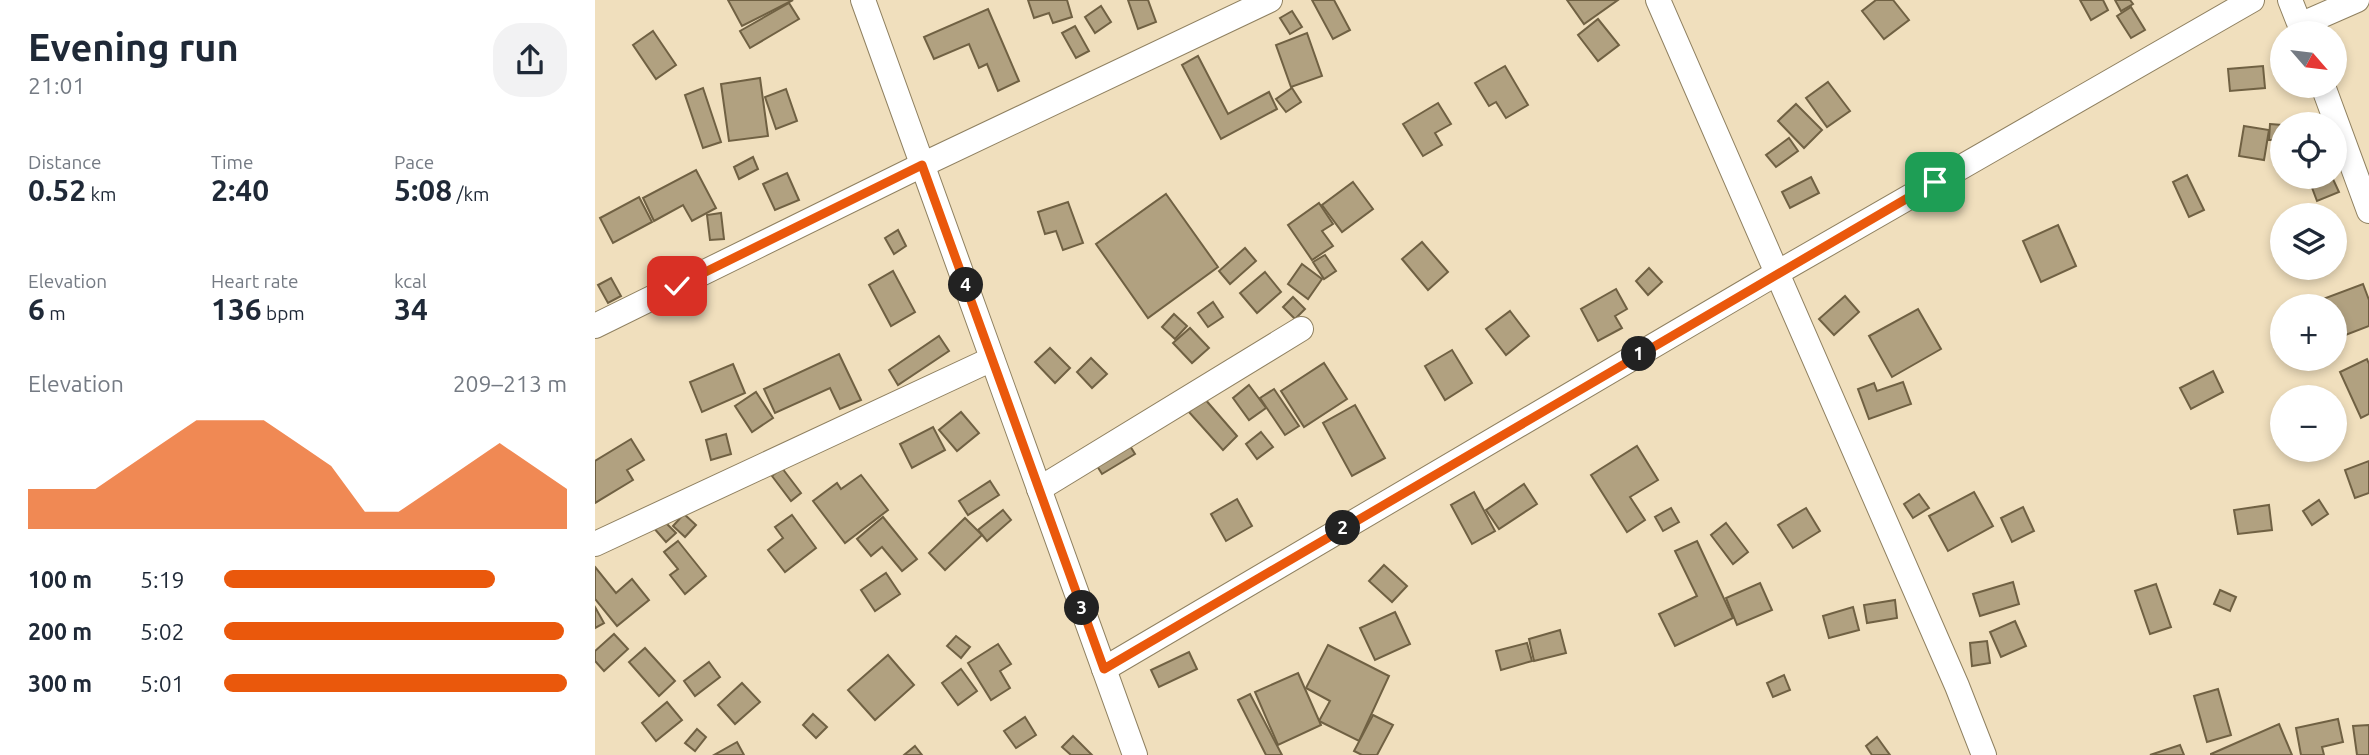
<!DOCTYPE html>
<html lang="en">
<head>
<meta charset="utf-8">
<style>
	:root { --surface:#fff; --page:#f2f2f3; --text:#1f2937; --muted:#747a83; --accent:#ea580c }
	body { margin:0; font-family:Ubuntu,sans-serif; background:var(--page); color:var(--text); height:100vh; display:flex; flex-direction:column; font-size:26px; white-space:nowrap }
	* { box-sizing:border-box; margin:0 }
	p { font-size:23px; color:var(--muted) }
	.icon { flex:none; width:38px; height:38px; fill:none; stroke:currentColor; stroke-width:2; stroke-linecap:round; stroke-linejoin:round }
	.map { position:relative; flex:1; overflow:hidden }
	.drawer { display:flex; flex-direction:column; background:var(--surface); width:595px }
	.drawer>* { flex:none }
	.needle { width:46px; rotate:118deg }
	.tools { position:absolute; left:1675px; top:21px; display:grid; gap:14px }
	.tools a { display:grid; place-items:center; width:77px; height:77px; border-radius:50%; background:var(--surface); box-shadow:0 4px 10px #0003; font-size:35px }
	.pin { position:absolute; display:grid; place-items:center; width:60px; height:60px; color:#fff; margin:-30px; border-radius:14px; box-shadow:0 4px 10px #0006 }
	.km { position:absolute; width:35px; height:35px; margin:-18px; border-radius:50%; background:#222; color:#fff; font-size:19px; line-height:35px; text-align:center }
	.round { display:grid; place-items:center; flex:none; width:74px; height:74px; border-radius:28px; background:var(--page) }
	.overview { display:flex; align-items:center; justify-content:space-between; height:119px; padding:0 28px }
	h1 { font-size:38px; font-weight:700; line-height:52px }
	.stats { display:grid; grid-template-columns:repeat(3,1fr); gap:10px; height:119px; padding:7px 28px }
	.stats div { display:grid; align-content:center }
	.stats b { font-size:30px; font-weight:700 }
	.stats small { font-size:19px; font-weight:400 }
	.stats p { font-size:19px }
	.chart { height:196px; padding:14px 28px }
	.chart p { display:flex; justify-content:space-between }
	.chart svg { width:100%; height:126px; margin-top:7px; fill:var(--accent); opacity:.7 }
	ul { padding:0 28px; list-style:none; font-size:23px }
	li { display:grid; grid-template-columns:112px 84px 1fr; align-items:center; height:52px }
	li i { height:18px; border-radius:9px; background:var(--accent) }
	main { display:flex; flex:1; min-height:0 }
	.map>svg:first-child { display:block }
</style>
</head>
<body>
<main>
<section class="drawer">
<div class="overview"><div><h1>Evening run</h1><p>21:01</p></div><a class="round"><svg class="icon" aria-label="share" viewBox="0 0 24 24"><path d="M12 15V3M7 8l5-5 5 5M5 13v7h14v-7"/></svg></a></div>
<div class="stats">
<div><p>Distance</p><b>0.52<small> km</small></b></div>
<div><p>Time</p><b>2:40</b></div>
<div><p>Pace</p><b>5:08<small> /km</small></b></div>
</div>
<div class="stats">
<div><p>Elevation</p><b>6<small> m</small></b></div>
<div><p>Heart rate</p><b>136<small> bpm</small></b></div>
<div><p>kcal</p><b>34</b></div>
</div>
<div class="chart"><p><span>Elevation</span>209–213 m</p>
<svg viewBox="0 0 160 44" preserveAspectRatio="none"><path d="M0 44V30L10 30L20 30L30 22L40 14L50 6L60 6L70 6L80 14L90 22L100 38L110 38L120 30L130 22L140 14L150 22L160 30V44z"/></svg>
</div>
<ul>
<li><b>100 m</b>5:19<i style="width:79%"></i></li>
<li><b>200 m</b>5:02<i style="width:99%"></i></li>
<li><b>300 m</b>5:01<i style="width:100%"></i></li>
</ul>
</section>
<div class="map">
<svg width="1774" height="755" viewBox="0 0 1774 755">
	<rect width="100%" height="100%" fill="#f0dfbd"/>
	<!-- building -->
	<g fill="#b1a180" stroke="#706143" stroke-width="2">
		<polygon points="133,0 198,0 147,26"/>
		<polygon points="433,0 472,0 477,17 458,23 454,13 439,18"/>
		<polygon points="533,0 553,0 561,22 543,29"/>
		<polygon points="717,0 739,0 755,30 738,39"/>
		<polygon points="972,0 1023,0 989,24"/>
		<polygon points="1281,0 1298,0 1314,20 1289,39 1267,11"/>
		<polygon points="1485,0 1508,0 1513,10 1496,20"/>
		<polygon points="1520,0 1535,0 1538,4 1526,11"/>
		<polygon points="194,3 204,19 155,48 145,31"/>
		<polygon points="506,6 516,22 500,33 490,17"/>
		<polygon points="1536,7 1550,30 1536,38 1522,16"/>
		<polygon points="393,9 424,81 403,91 392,64 384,68 374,44 339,59 329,37"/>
		<polygon points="697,11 707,27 695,34 685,18"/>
		<polygon points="1003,19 1024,45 1003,61 983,35"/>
		<polygon points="480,26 494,51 481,58 467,33"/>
		<polygon points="58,31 81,65 61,79 38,45"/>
		<polygon points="712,33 727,76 696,87 681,45"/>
		<polygon points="603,56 633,114 674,92 682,109 626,139 587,65"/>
		<polygon points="910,66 933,105 911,118 901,102 894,106 880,83"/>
		<polygon points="1668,66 1670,88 1635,91 1633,69"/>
		<polygon points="165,78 173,136 134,141 126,84"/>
		<polygon points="1233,82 1255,111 1232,127 1211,98"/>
		<polygon points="108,88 126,142 108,148 90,95"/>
		<polygon points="697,88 706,102 691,112 681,99"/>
		<polygon points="191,89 202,121 181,129 170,97"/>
		<polygon points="843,103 856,124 840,133 847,145 828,156 808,124"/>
		<polygon points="1201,104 1227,130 1209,148 1183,121"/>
		<polygon points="1675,124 1687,125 1687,140 1674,140"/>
		<polygon points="1649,126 1674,130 1669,160 1644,156"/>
		<polygon points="1194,138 1203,151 1181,167 1171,155"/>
		<polygon points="158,157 163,169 144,179 139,167"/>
		<polygon points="101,170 121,208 97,221 88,205 59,221 48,198"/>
		<polygon points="192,173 204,200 180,210 168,184"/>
		<polygon points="1592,175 1609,210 1594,217 1578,182"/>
		<polygon points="1216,177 1224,193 1195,208 1187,192"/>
		<polygon points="1713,177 1737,177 1744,192 1722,201"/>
		<polygon points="758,182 778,209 747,232 727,205"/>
		<polygon points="571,194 623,267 553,318 501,244"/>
		<polygon points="44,197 57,222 18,243 5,218"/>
		<polygon points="473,202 488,243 468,250 461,231 450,234 443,212"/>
		<polygon points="724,203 738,224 727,231 738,246 717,260 693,225"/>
		<polygon points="126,213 129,239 115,240 112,215"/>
		<polygon points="1463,225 1481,266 1446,282 1428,241"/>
		<polygon points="303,230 311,246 299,254 290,238"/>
		<polygon points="827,242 853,272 833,290 807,259"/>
		<polygon points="650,248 661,261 635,284 624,271"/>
		<polygon points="730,255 741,271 729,279 718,262"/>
		<polygon points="707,264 727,279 713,299 693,284"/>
		<polygon points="1054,268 1067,282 1053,295 1041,281"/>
		<polygon points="298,271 320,312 296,326 274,285"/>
		<polygon points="670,272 686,292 662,313 645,293"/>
		<polygon points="16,278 26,296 13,303 3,285"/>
		<polygon points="1768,284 1774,300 1774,326 1740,339 1740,306 1722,306 1720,302"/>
		<polygon points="1021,289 1032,309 1020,316 1027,328 1003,341 986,309"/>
		<polygon points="1250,296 1264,312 1239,335 1224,319"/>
		<polygon points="698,297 710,309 700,319 688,307"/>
		<polygon points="618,302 628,317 613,327 603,313"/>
		<polygon points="1323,309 1346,349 1297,377 1274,336"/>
		<polygon points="915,311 934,336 911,355 891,329"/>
		<polygon points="579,314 592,326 580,339 567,327"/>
		<polygon points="595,328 614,348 597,363 578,343"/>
		<polygon points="344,336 354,351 303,385 294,370"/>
		<polygon points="455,348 475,368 460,383 440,362"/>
		<polygon points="857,350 877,383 850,400 830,366"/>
		<polygon points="244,354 266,400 245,409 235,388 180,413 169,389"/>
		<polygon points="496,358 512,374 497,388 482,372"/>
		<polygon points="1772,359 1774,364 1774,414 1766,418 1745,372"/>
		<polygon points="729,363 752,399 709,427 686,391"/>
		<polygon points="138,364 150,393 107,412 95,382"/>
		<polygon points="1618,371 1628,392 1596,409 1585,388"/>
		<polygon points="1308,382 1316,404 1274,419 1263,389 1279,383 1282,391"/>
		<polygon points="654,385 671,408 654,420 638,398"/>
		<polygon points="679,389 704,426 690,435 665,398"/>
		<polygon points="161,392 178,418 157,432 140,406"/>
		<polygon points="609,398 642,436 628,450 594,412"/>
		<polygon points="760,405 790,458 757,476 728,423"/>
		<polygon points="366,412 384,433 362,451 344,430"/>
		<polygon points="338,427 350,450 317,468 305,444"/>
		<polygon points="666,432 678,447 662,459 651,444"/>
		<polygon points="131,434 136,454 116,460 111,440"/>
		<polygon points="36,439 49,460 32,470 38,480 0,503 0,461"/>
		<polygon points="532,441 540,454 507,474 499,461"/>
		<polygon points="1042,446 1063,480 1035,497 1050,520 1032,532 996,475"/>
		<polygon points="1774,461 1774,493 1760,498 1750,470"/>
		<polygon points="187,468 206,493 196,501 177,476"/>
		<polygon points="266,475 293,510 250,543 218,501 242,483 246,489"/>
		<polygon points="395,481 404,495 373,515 364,501"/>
		<polygon points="929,484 942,504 904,529 891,510"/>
		<polygon points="879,492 900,531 877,544 856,505"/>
		<polygon points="1379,492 1398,526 1353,551 1334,516"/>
		<polygon points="1324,494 1334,508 1318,518 1309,504"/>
		<polygon points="642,499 657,526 631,541 616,514"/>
		<polygon points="1724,500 1733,514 1717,525 1708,511"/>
		<polygon points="1674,505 1677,530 1643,534 1639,510"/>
		<polygon points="1428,507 1439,531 1417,542 1406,518"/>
		<polygon points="1076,508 1084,522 1068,531 1060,517"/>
		<polygon points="1211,508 1225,531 1198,548 1183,525"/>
		<polygon points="408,510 416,520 392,541 383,530"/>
		<polygon points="89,514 101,525 90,537 78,526"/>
		<polygon points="197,515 221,548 190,572 173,550 188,538 180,527"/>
		<polygon points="288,517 322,559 307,571 287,547 276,556 262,539"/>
		<polygon points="370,518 387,535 350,570 334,553"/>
		<polygon points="67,519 81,533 71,542 58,527"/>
		<polygon points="1131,523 1153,552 1138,564 1116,535"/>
		<polygon points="83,541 111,576 90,594 75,575 83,569 69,552"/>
		<polygon points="1102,541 1138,618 1080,646 1064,614 1102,596 1080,551"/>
		<polygon points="789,565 812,586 797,602 774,581"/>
		<polygon points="0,567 21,593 37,579 54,600 22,626 0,599"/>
		<polygon points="291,573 305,594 280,611 266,590"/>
		<polygon points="1418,582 1424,604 1385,616 1378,594"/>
		<polygon points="1165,583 1177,610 1142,625 1131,598"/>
		<polygon points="1561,584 1576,627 1555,634 1540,591"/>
		<polygon points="1625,590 1641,597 1635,611 1619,604"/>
		<polygon points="1300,600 1302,618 1272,623 1269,605"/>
		<polygon points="0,607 9,623 0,628"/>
		<polygon points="1258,607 1264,630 1234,638 1228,616"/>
		<polygon points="800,612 815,644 780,660 765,628"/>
		<polygon points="1420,621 1431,646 1406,657 1395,632"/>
		<polygon points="965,630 971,653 939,661 934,639"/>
		<polygon points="19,634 33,649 9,671 0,661 0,651"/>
		<polygon points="361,636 375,647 366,658 352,646"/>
		<polygon points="1392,641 1395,663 1377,666 1375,643"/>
		<polygon points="932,643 937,661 906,670 901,651"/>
		<polygon points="403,644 416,664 405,671 415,688 396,700 373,663"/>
		<polygon points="733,645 794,676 764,741 724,721 735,701 711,688"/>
		<polygon points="50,648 80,681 64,696 34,662"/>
		<polygon points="594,652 602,669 564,687 556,670"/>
		<polygon points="293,655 319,685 280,720 253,690"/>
		<polygon points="114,662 125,677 100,696 89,681"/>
		<polygon points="366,669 382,691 363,705 347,683"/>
		<polygon points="703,673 726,725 683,745 660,692"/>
		<polygon points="1189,675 1195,690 1178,697 1172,683"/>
		<polygon points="147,683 165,702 140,724 123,705"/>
		<polygon points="1623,689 1636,735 1612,742 1599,696"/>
		<polygon points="655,694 687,755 671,755 643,700"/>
		<polygon points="72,702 87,720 61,741 47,723"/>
		<polygon points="218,714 232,727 221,738 208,725"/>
		<polygon points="778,715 798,725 782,755 767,755 759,751"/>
		<polygon points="430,717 441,735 421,748 409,731"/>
		<polygon points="1743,719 1748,742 1727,747 1729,755 1706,755 1701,728"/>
		<polygon points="1684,724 1697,755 1616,755 1616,754"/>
		<polygon points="1774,725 1774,755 1762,755 1758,726"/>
		<polygon points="102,729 111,737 100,751 90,743"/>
		<polygon points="478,736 497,755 476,755 467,747"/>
		<polygon points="1282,737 1295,755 1277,755 1271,746"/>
		<polygon points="142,742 149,755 119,755"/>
		<polygon points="1585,745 1589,755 1555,755"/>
		<polygon points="320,746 327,755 309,755"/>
	</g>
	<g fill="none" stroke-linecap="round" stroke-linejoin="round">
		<!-- minor casing -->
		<g stroke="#8f8060" stroke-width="26">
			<g id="minor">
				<polyline points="268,0 540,755"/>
				<polyline points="1063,0 1362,686 1389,755"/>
				<polyline points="1695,0 1708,33"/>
				<polyline points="1705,25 1762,0"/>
				<polyline points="1728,86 1774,211"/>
				<polyline points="0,326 327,165 675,0"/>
				<polyline points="444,489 706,329"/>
				<polyline points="0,544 397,359"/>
				<polyline points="509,669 1182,273 1657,0"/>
			</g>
		</g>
		<!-- minor -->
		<use href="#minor" stroke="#fff" stroke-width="24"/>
	</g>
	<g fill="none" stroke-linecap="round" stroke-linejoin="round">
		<!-- route casing -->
		<g stroke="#fff" stroke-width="14">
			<polyline id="route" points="82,286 327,165 509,669 1340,182"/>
		</g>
		<!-- route -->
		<use href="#route" stroke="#ea580c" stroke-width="9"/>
	</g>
</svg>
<div class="tools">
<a><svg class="needle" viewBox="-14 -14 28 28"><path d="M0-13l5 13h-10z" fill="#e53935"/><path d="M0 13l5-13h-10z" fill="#747a83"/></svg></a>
<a><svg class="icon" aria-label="locate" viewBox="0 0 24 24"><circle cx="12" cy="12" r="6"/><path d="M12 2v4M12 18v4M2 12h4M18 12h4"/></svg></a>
<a><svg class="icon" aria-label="layers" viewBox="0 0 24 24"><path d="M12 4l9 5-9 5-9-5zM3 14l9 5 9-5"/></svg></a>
<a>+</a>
<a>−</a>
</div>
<div class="pin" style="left:1340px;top:182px;background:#1e9e55"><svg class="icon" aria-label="arrive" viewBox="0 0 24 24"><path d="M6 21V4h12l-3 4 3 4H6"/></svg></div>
<div class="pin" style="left:82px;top:286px;background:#d93025"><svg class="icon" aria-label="check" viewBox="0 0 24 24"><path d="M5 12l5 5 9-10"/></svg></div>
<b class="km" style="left:1044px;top:354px">1</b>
<b class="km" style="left:748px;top:528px">2</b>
<b class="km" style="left:487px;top:608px">3</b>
<b class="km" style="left:371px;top:285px">4</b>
</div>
</main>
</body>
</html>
